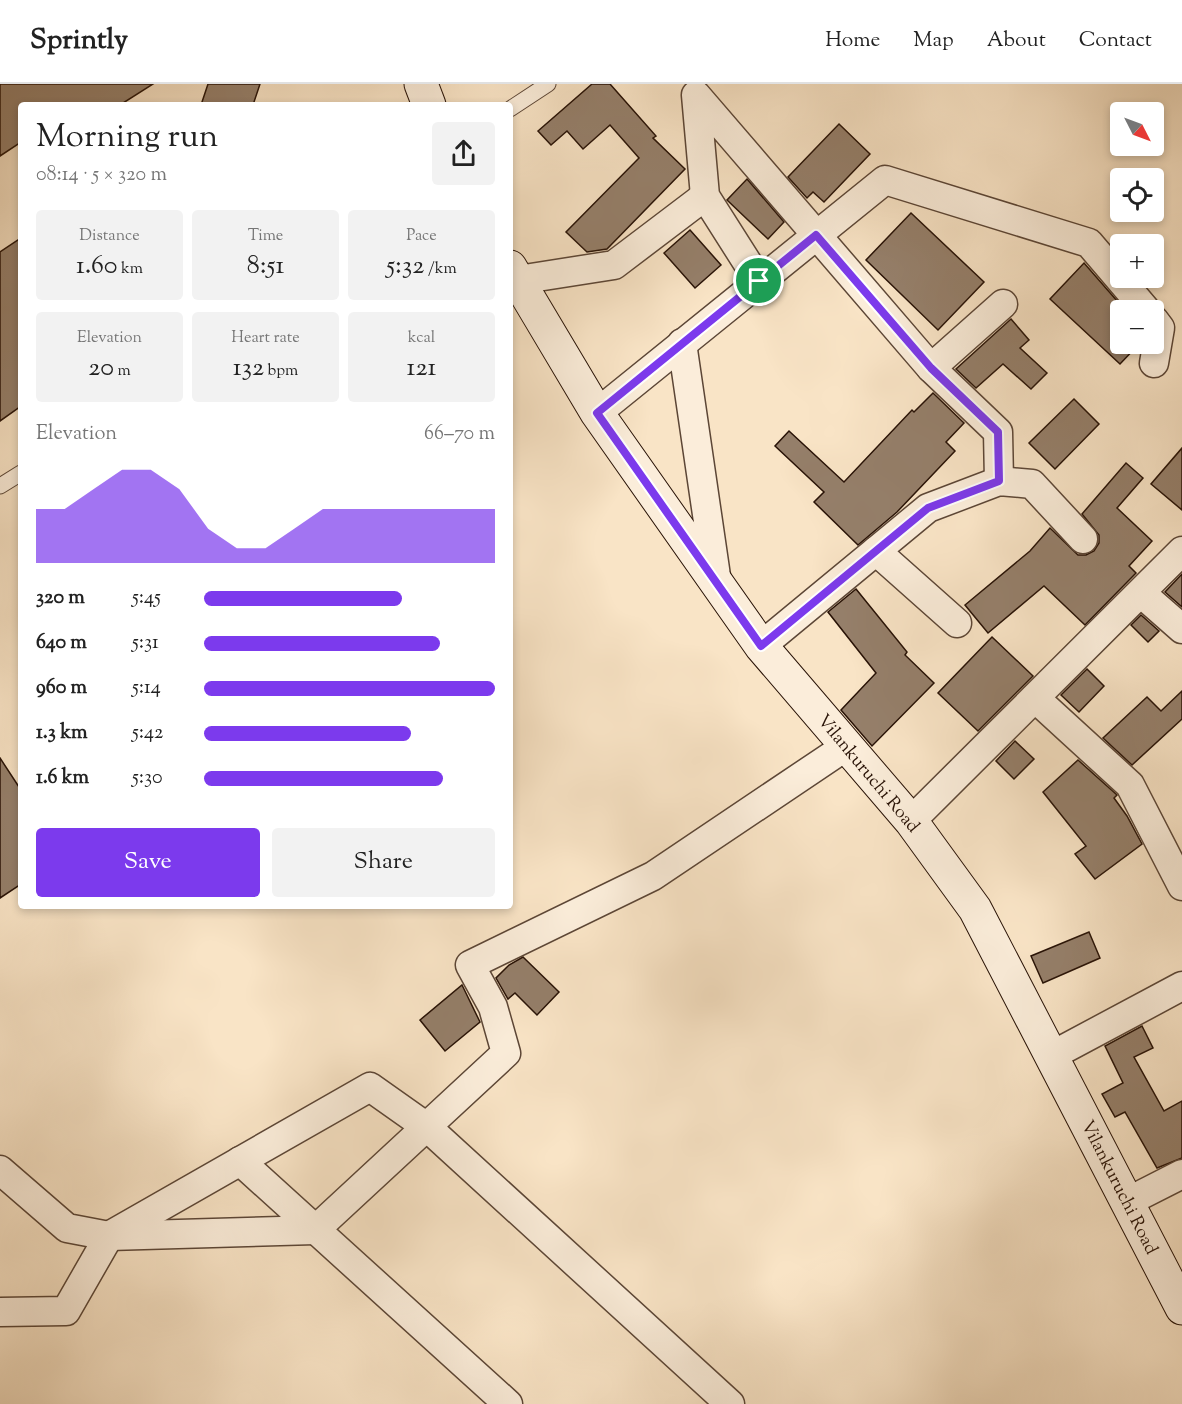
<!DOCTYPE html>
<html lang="en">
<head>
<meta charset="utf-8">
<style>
	:root { --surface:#fff; --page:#f2f2f2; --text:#222; --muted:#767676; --line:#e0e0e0; --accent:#7c3aed }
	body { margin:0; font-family:"Sorts Mill Goudy",serif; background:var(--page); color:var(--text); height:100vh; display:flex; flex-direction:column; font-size:22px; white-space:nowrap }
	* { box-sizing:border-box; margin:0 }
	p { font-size:20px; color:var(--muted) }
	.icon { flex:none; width:33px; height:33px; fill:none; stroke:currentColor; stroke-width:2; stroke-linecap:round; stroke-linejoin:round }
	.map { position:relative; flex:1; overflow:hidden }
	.side { position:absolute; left:18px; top:18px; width:495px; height:807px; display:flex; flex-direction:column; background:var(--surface); border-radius:6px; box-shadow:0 3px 9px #0003 }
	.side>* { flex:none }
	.needle { width:39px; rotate:132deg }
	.fabs { position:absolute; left:1110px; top:18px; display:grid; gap:12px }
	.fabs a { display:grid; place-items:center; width:54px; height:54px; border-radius:6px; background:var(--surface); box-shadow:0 3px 9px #0003; font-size:30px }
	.pin { position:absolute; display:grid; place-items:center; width:51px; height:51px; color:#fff; margin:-26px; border:3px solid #fff; border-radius:50%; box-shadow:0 2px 6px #0007 }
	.round { display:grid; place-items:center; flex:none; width:63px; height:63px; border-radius:6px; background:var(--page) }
	.summary { display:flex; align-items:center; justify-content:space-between; height:102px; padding:0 18px }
	h1 { font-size:33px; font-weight:600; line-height:45px }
	.figures { display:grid; grid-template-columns:repeat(3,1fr); gap:9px; height:102px; padding:6px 18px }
	.figures div { display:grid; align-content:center; border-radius:6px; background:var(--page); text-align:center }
	.figures b { font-size:26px; font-weight:600 }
	.figures small { font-size:16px; font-weight:400 }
	.figures p { font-size:16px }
	.chart { height:168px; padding:12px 18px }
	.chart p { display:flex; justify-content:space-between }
	.chart svg { width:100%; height:108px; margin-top:6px; fill:var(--accent); opacity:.7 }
	.cta { display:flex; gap:12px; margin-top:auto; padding:12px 18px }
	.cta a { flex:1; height:69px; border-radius:6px; background:var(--accent); color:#fff; font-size:24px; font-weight:600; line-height:69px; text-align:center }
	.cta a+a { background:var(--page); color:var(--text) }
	ul { padding:0 18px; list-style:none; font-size:20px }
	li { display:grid; grid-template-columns:96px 72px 1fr; align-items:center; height:45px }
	li i { height:15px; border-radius:8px; background:var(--accent) }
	header { display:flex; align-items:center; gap:36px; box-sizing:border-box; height:84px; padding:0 30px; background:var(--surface); border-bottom:2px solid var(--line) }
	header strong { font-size:28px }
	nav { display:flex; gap:33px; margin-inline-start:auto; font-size:21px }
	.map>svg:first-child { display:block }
</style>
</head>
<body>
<header>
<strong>Sprintly</strong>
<nav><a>Home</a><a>Map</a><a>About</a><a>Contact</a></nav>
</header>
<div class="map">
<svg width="1182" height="1320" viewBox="0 0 1182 1320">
	<rect width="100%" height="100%" fill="#f9e4c6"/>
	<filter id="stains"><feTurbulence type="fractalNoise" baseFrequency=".00333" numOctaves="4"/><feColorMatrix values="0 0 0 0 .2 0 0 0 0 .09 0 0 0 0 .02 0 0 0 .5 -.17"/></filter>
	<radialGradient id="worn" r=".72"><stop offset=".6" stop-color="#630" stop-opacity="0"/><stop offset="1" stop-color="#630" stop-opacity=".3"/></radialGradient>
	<!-- building -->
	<g fill="#957f6a" stroke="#281206" stroke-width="1.5">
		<polygon points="0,0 153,0 120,21 21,21 21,58 0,72"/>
		<polygon points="208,0 260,0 253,21 201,21"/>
		<polygon points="592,0 610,0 656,52 653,54 685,85 607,165 587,168 566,148 639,74 610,41 583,65 567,47 551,61 538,47"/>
		<polygon points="839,40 870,70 824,118 813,108 807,114 788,93"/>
		<polygon points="747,95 784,138 768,155 727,116"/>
		<polygon points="911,129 984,198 938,246 866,176"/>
		<polygon points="690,146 721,181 695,204 664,169"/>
		<polygon points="21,154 21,322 0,337 0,168"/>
		<polygon points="1084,179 1125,226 1120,226 1120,260 1139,260 1120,280 1050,215"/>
		<polygon points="1011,235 1029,256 1020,264 1047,289 1031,305 1003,280 976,304 956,285"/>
		<polygon points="933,309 964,339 946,358 955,367 897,428 858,461 814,418 824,408 775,362 789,347 844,398 912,326 914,328"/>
		<polygon points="1074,315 1099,340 1055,385 1029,359"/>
		<polygon points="1182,364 1182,426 1151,400"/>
		<polygon points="1126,379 1143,394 1117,424 1152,457 1129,482 1136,489 1085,541 1044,502 988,549 965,521 1030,467 1050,444 1078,471 1086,471 1094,467 1099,459 1099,451 1082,430"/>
		<polygon points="1182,490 1182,523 1165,508"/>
		<polygon points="856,505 907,568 905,571 934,599 872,662 841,626 876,589 828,528"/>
		<polygon points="1141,531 1159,547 1148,558 1131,541"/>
		<polygon points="992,553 1033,592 978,647 938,609"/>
		<polygon points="1087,585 1104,602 1079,628 1061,611"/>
		<polygon points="1182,607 1182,635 1132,681 1103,654 1147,613 1161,627"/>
		<polygon points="1015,657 1034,675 1014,695 996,677"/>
		<polygon points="0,674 21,706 21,800 0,814"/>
		<polygon points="1078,676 1117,711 1114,714 1127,732 1142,760 1095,795 1075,770 1086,762 1043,708"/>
		<polygon points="1089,848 1100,874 1043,899 1031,872"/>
		<polygon points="523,873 559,908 537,931 515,909 508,915 496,894 509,881"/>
		<polygon points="462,901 480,938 445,967 420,936"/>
		<polygon points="1142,942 1153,964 1134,973 1164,1027 1182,1017 1182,1074 1157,1084 1125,1028 1115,1033 1102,1010 1123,999 1105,962"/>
	</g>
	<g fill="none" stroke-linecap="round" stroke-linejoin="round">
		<!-- lane casing -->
		<g stroke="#5c4636" stroke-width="17">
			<g id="lane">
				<polyline points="510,25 548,0"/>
				<polyline points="0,402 21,389"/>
			</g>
		</g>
		<!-- street casing -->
		<g stroke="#5c4636" stroke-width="31">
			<g id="street">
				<polyline points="518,196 614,181 705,112"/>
				<polyline points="759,197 705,112 696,11 931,284 998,348 999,397"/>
				<polyline points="1154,236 1160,244 1154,279"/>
				<polyline points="682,259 717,499"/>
				<polyline points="931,284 1003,220"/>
				<polyline points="597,329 885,96 1089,159 1146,226"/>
				<polyline points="876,467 957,539"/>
				<polyline points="1141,509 1182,545"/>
				<polyline points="761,562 928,424 999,397 1032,400 1083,455"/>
				<polyline points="1035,614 1130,701 1182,802"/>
				<polyline points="911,737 1182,467"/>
				<polyline points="1051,972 1182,902"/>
				<polyline points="240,1077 508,1320"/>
				<polyline points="0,1086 67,1144 109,1152 315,1146 506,969 493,923 470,881 653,792 845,663"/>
				<polyline points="1129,1117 1182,1090"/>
				<polyline points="0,1228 66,1227 109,1152 370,1003 428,1044 730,1320"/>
			</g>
		</g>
		<!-- secondary casing -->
		<g stroke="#281206" stroke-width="35">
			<g id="secondary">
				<polyline points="421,0 429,21"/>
				<polyline points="510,183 597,329 761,562 911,737 975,825 1182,1224"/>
			</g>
		</g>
		<!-- lane -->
		<use href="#lane" stroke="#fbedda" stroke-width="15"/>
		<!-- street -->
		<use href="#street" stroke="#fbedda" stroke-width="28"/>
		<!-- secondary -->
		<use href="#secondary" stroke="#fbedda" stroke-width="33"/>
	</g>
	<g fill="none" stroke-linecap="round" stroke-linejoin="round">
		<!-- route casing -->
		<g stroke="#fff" stroke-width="12">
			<polygon id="route" points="816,151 931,284 998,348 999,397 928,424 761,562 597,329"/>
		</g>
		<!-- route -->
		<use href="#route" stroke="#7c3aed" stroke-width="8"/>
	</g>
	<g text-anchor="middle" stroke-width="5" stroke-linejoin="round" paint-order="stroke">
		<!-- street labels -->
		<g font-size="18" fill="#281206" stroke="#fbedda">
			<text transform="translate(869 689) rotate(50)" y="6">Vilankuruchi Road</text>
			<text transform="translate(1120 1103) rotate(63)" y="6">Vilankuruchi Road</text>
		</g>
	</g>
	<rect width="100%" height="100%" filter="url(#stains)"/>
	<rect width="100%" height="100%" fill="url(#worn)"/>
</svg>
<div class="fabs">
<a><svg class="needle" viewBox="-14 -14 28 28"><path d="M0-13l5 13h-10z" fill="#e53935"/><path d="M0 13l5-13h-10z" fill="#767676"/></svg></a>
<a><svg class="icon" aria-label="locate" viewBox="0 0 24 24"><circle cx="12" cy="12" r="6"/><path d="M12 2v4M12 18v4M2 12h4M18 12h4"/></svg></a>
<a>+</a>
<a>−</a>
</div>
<div class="pin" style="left:759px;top:197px;background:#1e9e55"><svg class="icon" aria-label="arrive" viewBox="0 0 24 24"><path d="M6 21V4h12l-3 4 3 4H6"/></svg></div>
<section class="side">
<div class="summary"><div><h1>Morning run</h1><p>08:14 · 5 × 320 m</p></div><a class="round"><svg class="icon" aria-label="share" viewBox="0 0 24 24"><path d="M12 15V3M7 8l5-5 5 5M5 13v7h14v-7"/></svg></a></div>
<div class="figures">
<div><p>Distance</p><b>1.60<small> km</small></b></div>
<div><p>Time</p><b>8:51</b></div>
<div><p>Pace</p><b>5:32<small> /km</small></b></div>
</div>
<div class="figures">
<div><p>Elevation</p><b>20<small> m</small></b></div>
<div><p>Heart rate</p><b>132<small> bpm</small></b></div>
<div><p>kcal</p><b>121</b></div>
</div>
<div class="chart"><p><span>Elevation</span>66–70 m</p>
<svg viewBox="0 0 160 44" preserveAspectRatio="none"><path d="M0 44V22L10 22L20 14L30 6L40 6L50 14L60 30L70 38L80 38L90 30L100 22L110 22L120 22L130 22L140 22L150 22L160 22V44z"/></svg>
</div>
<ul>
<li><b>320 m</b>5:45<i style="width:68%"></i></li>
<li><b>640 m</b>5:31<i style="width:81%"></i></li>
<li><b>960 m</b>5:14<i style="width:100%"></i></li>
<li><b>1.3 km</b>5:42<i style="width:71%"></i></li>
<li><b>1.6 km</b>5:30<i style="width:82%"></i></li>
</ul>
<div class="cta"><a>Save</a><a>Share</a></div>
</section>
</div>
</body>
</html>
